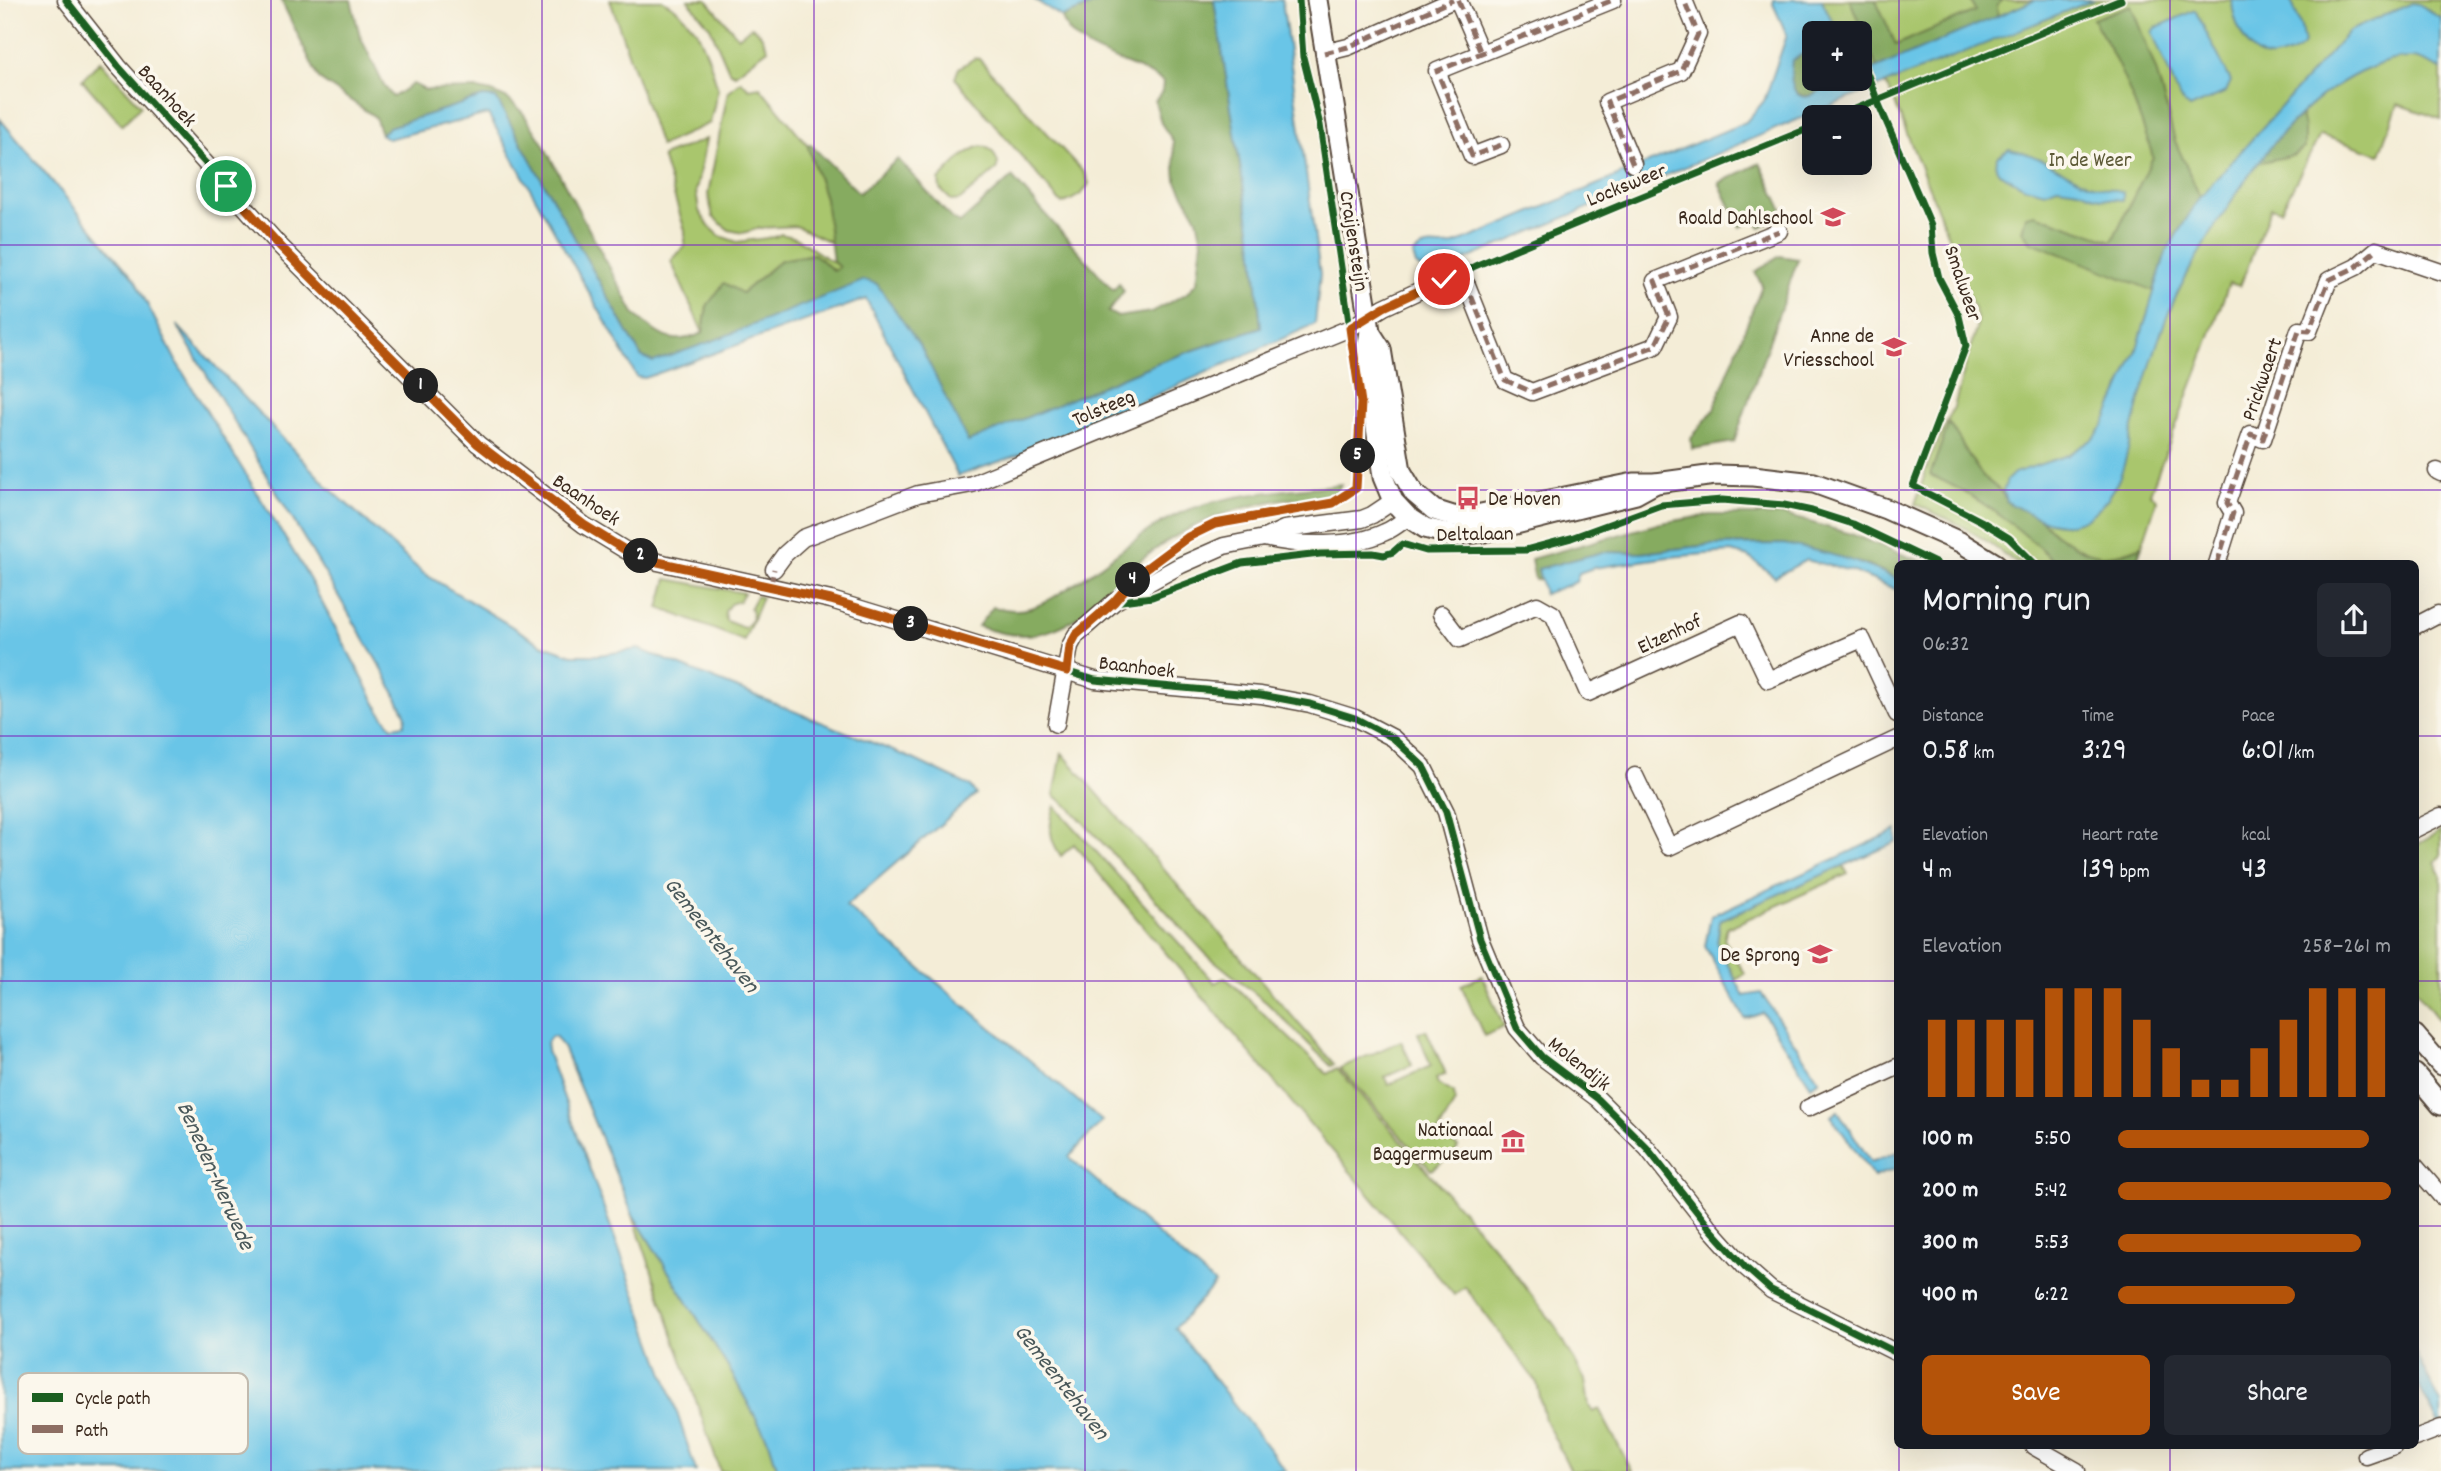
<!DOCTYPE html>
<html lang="en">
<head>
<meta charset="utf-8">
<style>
	:root { --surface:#171b24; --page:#242831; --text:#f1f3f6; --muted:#9ea1a6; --accent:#b45309 }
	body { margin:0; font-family:Dekko,sans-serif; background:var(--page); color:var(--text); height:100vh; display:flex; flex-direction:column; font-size:26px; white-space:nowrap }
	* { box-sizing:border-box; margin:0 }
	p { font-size:23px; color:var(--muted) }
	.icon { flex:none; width:38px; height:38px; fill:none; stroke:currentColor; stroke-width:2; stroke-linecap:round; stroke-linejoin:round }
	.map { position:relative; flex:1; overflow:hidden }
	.drawer { position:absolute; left:1894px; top:560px; width:525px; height:889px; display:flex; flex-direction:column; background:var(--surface); border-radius:10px; box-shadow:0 7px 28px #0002 }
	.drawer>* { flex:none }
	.buttons { position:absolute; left:1802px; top:21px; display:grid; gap:14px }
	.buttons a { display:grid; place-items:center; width:70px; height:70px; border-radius:10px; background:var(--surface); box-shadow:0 7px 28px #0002; font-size:35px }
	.pin { position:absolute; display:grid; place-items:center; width:60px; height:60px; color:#fff; margin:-30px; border:4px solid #fff; border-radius:50%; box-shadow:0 2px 7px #0007 }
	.km { position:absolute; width:35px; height:35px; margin:-18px; border-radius:50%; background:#222; color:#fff; font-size:19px; line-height:35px; text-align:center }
	.round { display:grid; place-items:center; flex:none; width:74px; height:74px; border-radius:10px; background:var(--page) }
	.head { display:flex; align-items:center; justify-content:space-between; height:119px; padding:0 28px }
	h1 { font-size:38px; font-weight:600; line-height:52px }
	.metrics { display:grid; grid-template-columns:repeat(3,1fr); gap:10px; height:119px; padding:7px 28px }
	.metrics div { display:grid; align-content:center }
	.metrics b { font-size:30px; font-weight:600 }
	.metrics small { font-size:19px; font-weight:400 }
	.metrics p { font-size:19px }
	.chart { height:196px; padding:14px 28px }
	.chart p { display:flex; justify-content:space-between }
	.chart svg { width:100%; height:126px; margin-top:7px; stroke:var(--accent); stroke-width:6 }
	.primary-button { display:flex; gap:14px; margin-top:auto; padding:14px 28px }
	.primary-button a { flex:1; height:80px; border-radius:10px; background:var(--accent); color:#fff; font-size:28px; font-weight:600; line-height:80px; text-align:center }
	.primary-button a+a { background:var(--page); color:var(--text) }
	ul { padding:0 28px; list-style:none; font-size:23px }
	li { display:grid; grid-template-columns:112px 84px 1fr; align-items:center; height:52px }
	li i { height:18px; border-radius:9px; background:var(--accent) }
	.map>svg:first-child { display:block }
</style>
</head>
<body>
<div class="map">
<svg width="2441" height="1471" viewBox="0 0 2441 1471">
	<rect width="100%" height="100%" fill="#fbf7ec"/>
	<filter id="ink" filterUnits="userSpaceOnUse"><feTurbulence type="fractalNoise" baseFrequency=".0143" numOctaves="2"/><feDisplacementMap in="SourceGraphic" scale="14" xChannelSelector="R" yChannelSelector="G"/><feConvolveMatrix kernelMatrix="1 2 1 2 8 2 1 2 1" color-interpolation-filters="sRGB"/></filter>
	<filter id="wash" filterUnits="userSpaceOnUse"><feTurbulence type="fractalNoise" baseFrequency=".00686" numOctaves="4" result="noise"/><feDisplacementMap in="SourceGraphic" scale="28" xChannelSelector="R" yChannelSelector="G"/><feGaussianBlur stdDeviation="1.57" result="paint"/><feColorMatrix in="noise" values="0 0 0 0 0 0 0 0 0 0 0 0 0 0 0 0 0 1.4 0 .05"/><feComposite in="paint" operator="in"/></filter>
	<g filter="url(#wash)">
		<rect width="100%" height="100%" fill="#f4edd7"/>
		<!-- green -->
		<g fill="#a9c66d" stroke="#727846" stroke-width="2">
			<polygon points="610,0 662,0 678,10 697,31 708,56 718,89 710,123 660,146"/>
			<path d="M688,0H707L738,37L751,27C760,30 764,41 768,49L735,74L729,71L710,27Z"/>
			<polygon points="1819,0 2441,0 2441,119 2398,104 2380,154 2320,135 2281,210 2271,207 2240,286 2229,283 2199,367 2150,493 2157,500 2142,546 2120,556 2103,556 2090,563 2016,563 1988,542 1958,524 1915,504 1931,456 1954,407 1978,321 1942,220 1889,89 1860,59 1860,33 1835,33"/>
			<path d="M975,58L979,59L1085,174L1089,183C1084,195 1073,199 1062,204L955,78L959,68Z"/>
			<polygon points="100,61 141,106 122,125 82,80"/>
			<polygon points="741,81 749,89 760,87 807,144 825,198 832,243 796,226 760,228 743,233 729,230 713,217 708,194 728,91"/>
			<polygon points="706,139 696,191 699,211 709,226 720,236 737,242 775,237 781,234 796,238 840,267 834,271 814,254 781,260 742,293 707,306 703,333 671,261 685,246 685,231 662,156"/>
			<path d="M981,146C992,148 994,153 998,163L996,170L960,200L952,201L940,189L939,180C952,167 963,152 981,146Z"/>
			<path d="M667,579L744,593L739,601L730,604L725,611L726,621L744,628C753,622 753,616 750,607L756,596L762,597L744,641L659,608Z"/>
			<polygon points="1062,753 1334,1064 1331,1066 1267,1003 1206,954 1070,808 1054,795"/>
			<path d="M1055,806L1215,983L1225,977L1327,1074L1337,1068L1500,1254L1556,1327L1585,1380L1589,1406L1593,1412L1599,1409L1632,1471H1571L1545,1420L1537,1383L1465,1287L1454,1295L1074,844L1061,856C1049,839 1048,825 1055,806Z"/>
			<polygon points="2441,831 2441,855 2435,862 2441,875 2441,1022 2415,989 2415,846"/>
			<polygon points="1843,865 1848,874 1727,928 1724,939 1745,974 1736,980 1717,944 1720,920"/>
			<polygon points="1482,976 1504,1027 1484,1036 1461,985"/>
			<polygon points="1426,1030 1446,1074 1436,1079 1438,1084 1454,1093 1455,1102 1437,1134 1458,1147 1455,1153 1431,1170 1340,1068 1401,1041 1412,1065 1385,1077 1388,1085 1431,1066 1418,1033"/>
			<polygon points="632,1213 731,1372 769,1442 778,1471 720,1471"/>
		</g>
		<!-- forest -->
		<g fill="#86ab60" stroke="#606a3f" stroke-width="2">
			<path d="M281,0H351L360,36L384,86L393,97L413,84L425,90L476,89L492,92L508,99L523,113L542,142L635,315C660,336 671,347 703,333L707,306L724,283L742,293L781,260L814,254L834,271L839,267L833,262L825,198L807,144H810L859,193L898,159L951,218L960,223L1012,177L1113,290L1119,283L1124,291L1108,312L1118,317L1151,312L1186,294L1197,282L1202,241L1197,218L1176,180L1173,141L1161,123L1155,101L1162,92L1163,82C1134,60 1072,55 1062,17L1105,0H1214L1254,254L1261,327L1157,363L967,443L877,284L653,363L641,356L496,98L483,97L389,127L381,134L375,117L319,79Z"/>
			<polygon points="1850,0 1876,0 1896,45 1975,11 1971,0 2001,0 1997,7 1998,17 1877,68"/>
			<path d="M2131,5L2156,70L2175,141L2200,197L2166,252L2154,291L2031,242L2022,231L2026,216L2035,214L2112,241L2153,157C2138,108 2120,63 2093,19Z"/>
			<path d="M1804,53L1815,60V79H1823C1822,100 1783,109 1792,61Z"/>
			<polygon points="2301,115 2304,127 2304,148 2295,155 2257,163 2282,133"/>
			<polygon points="1760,163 1785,215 1760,227 1756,219 1740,227 1719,183"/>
			<polygon points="1780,256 1798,259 1734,442 1692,449 1691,438 1713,411 1762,285 1755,272"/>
			<path d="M1949,423C1961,440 1970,461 1983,476C1992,486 2002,488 2006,501C2017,507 2029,512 2040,519C2046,523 2050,530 2056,534C2089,557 2105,562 2142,546L2136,563H2056C2019,527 1977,495 1930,475Z"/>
			<path d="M1341,484L1336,494C1327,495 1318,497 1310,498C1299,500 1288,498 1278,500C1247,506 1215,515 1187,530C1161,543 1135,564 1113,583C1107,589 1102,597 1095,603C1059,636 1023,643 978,626L993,607C1005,609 1018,612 1030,608C1042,605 1053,598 1063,591C1108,565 1144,525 1193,508C1240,492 1293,490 1341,484Z"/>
			<polygon points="1710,515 1785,515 1851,534 1924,563 1897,564 1897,579 1871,566 1783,544 1709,545 1641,553 1603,552 1538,569 1540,579 1535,580 1531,559 1661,523"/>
		</g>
		<!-- water -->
		<g fill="#69c5e7" stroke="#527882" stroke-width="2">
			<polygon points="1035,0 1105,0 1062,17"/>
			<polygon points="1214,0 1282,0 1320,274 1315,324 1035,449 958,476 866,299 645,378 637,377 488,114 388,139 381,134 389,127 483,97 496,98 641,356 653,362 715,340 865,280 877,284 922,349 968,442 1157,363 1261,327 1254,254"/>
			<path d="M1774,0H1822L1838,33H1815V60L1804,53L1792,61C1788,84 1796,111 1822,88L1823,79H1860V70L1877,68L2035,0H2094L1818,111L1429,275L1416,265L1413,255C1428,239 1434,249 1452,245C1460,242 1467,239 1475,236L1746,122L1764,101L1787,35L1773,4Z"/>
			<path d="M2232,0H2291L2301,27L2304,44C2300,50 2292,53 2285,55C2281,56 2273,59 2268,58C2247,56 2232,18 2232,0Z"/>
			<path d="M2412,3L2419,4L2441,19V69C2432,65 2421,58 2411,58C2393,57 2378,65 2361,72C2299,102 2259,158 2223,214C2201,248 2180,284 2165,322C2153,354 2143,389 2134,423C2129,444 2125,470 2114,489C2107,501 2096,512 2085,519C2060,534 2027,513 2006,501L2003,492L2007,480L2014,473L2068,455L2094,438L2104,425L2136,352L2166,252L2200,197L2349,31Z"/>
			<polygon points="2195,10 2231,81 2226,92 2190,108 2180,99 2152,32 2155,28"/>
			<polygon points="0,119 135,280 177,363 304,569 381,713 392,727 404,725 406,716 386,676 177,325 327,486 423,573 541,644 572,655 599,655 639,649 913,759 970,786 976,794 846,906 1102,1121 1069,1157 1215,1284 1175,1328 1286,1471 778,1471 769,1442 731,1372 632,1213 563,1047 555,1036 551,1037 547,1042 547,1051 668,1385 696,1471 0,1471"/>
			<path d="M2009,149C2038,154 2059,170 2085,182C2094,187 2111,188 2123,192V200L2100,198L2079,190L2057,187L2045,192L2025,187L1999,173L1996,168L1997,157Z"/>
			<path d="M1783,544C1823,551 1861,561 1897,579V590L1852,571L1806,560L1775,577L1749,557L1731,552L1668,557L1593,568L1579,573L1576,582L1544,594L1538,569L1603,552L1641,553L1709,545Z"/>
			<polygon points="1897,830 1897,842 1720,920 1717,944 1744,996 1761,993 1819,1080 1811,1086 1763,1013 1745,1019 1705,946 1711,916"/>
			<polygon points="1838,1111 1871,1162 1897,1152 1897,1168 1874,1177 1831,1116"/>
			<polygon points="2415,1352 2441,1404 2441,1428 2415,1379"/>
		</g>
	</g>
	<g filter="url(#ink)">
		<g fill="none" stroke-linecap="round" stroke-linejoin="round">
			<!-- minor casing -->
			<g stroke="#57473a" stroke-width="19">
				<g id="minor">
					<polyline points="66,0 118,66 280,246 478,444 584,525 625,550 658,562 831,600 1095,680 1261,695 1310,704 1355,718 1393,738 1423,766 1446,812 1480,939 1517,1028 1542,1057 1598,1099 1647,1148 1709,1227 1745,1267 1771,1290 1897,1353"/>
					<polyline points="1458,0 1481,53"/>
					<polyline points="1324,53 1348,47 1453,0"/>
					<polyline points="1501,145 1472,156 1437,71 1613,0"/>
					<polyline points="1633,164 1607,102 1681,71 1698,34 1684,0"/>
					<polyline points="2437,471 2441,473"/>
					<path d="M1264,538C1298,546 1353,548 1385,532C1393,529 1401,522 1408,517"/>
					<polyline points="2217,564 2233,513 2227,503 2251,434 2263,439 2299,330 2309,331 2329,280 2356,267 2376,250 2441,272"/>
					<polyline points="774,569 785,554 803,538 918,494 972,484 1350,328 1384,307 1444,279 1451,279 1467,285 1505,380 1532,392 1655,346 1669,317 1655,281 1779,231"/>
					<polyline points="1441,614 1460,639 1537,605 1553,614 1588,693 1741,623 1768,680 1862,639 1897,714"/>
					<polyline points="2415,626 2438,614 2441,615"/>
					<polyline points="1056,724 1070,646 1076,635 1114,602 1181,565 1224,546 1264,538 1284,529 1362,519 1372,515 1393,501"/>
					<polyline points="1635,776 1669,847 1897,739"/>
					<polyline points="2415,829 2441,816"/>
					<polyline points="1808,1108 1897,1067"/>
					<polyline points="2415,1166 2441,1196"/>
					<polyline points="2415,1438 2441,1428"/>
					<polyline points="2033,1446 2077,1471"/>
					<polyline points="2366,1456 2394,1446"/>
				</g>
			</g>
			<!-- tertiary casing -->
			<g stroke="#57473a" stroke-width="23">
				<g id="tertiary">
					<polyline points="1317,0 1368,316 1370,332 1366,355 1383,477 1393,501 1408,517 1425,528 1453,535 1484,532 1636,494 1656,483"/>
					<polyline points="1370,332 1381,349 1401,471 1414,493 1434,510 1453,516 1466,517 1634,483 1656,483 1715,475 1753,476 1814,483 1886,509 1960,542 1996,564"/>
					<polyline points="2415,1035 2441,1065"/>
					<polyline points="2415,1074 2441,1105"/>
				</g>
			</g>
			<!-- minor -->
			<use href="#minor" stroke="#fff" stroke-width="16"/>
			<!-- tertiary -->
			<use href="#tertiary" stroke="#fff" stroke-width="19"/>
			<!-- quiet -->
			<g stroke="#8d6e63" stroke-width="5" stroke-dasharray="10 5" stroke-linecap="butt">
				<polyline points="1458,0 1481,53"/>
				<polyline points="1324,53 1348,47 1453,0"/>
				<polyline points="1501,145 1472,156 1437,71 1613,0"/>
				<polyline points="1633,164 1607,102 1681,71 1698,34 1684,0"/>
				<polyline points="1368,316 1444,279 1451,279 1467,285 1505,380 1532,392 1655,346 1669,317 1655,281 1779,231"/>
				<polyline points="2217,564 2233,513 2227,503 2251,434 2263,439 2299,330 2309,331 2329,280 2356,267 2376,250"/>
				<polyline points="771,585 774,569"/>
			</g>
			<!-- cycleway casing -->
			<g stroke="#fbf7ec" stroke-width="11">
				<g id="cycleway">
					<polyline points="66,0 118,66 280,246 478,444 584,525 625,550 658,562 831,600 1095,680 1261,695 1310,704 1355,718 1393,738 1423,766 1446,812 1480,939 1517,1028 1542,1057 1598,1099 1647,1148 1709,1227 1745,1267 1771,1290 1897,1353"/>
					<polyline points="1860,54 1877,100 1931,225 1933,253 1939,278 1959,316 1966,346 1913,486 1981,521 2009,538 2035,564"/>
					<polyline points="1836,117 2121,0"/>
					<polyline points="1451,279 1475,266 1621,205 1815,126"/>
					<polyline points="1114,602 1152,597 1242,563 1320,554 1373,553 1384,555 1393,552 1402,544 1426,551 1526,550 1571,538 1661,505 1722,500 1784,505 1812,511 1853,524 1937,564"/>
					<polyline points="1114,602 1137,575 1188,537 1215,524 1333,503 1356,488 1361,403 1320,125 1303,57 1299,0"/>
				</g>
			</g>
			<!-- cycleway -->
			<use href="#cycleway" stroke="#1b5e20" stroke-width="7"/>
		</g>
	</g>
	<g fill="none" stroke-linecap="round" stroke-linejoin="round" filter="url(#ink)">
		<!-- route casing -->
		<g stroke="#fff" stroke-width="14">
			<polyline id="route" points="226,186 280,246 478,444 584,525 625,550 658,562 831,600 1067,671 1070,646 1076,635 1114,602 1137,575 1188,537 1215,524 1333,503 1356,488 1361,403 1350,328 1384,307 1444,279"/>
		</g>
		<!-- route -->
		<use href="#route" stroke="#b45309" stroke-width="9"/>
	</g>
	<!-- grid -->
	<path fill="none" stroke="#7b2cbf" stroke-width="2" stroke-opacity="0.55" d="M271,0V1471M542,0V1471M814,0V1471M1085,0V1471M1356,0V1471M1627,0V1471M1899,0V564M2170,0V564M0,245H2441M0,490H2441M0,736H1897M2415,736H2441M0,981H1897M2415,981H2441M0,1226H1897M2415,1226H2441M1899,1446V1471M2170,1446V1471"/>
	<!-- icons -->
	<defs>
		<g id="school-bare" transform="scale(1.89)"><path d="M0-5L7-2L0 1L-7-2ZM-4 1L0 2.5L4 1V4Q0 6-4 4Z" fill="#d1495b" stroke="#fbf7ec" stroke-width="2.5" paint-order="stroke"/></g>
		<g id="bus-bare" transform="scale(1.89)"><path d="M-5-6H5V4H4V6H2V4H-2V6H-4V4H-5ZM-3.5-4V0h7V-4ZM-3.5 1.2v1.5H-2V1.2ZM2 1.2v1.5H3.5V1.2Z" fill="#d1495b" stroke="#fbf7ec" stroke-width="2.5" paint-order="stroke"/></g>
		<g id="museum-bare" transform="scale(1.89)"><path d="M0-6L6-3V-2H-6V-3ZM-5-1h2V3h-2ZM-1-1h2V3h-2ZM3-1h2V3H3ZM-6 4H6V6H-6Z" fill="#d1495b" stroke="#fbf7ec" stroke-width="2.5" paint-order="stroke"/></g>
	</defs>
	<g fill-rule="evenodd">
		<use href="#school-bare" x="1833" y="217"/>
		<use href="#school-bare" x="1894" y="347"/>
		<use href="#bus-bare" x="1468" y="498"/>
		<use href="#school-bare" x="1820" y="954"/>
		<use href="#museum-bare" x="1513" y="1141"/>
	</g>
	<g text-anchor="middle" stroke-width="7" stroke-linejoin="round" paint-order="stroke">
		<!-- street labels -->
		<g font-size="21" fill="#3b2a1e" stroke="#fbf7ec">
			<text transform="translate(168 95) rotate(48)" y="7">Baanhoek</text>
			<text transform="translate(1626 184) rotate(-22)" y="7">Locksweer</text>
			<text transform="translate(1355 241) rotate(81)" y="7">Craijensteijn</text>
			<text transform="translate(1964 283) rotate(71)" y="7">Smalweer</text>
			<text transform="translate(2261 379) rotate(-71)" y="7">Prickwaert</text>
			<text transform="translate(1103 407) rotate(-23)" y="7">Tolsteeg</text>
			<text transform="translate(587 499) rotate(34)" y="7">Baanhoek</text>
			<text transform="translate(1475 533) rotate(-1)" y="7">Deltalaan</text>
			<text transform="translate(1669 633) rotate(-25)" y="7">Elzenhof</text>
			<text transform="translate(1137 666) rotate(7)" y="7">Baanhoek</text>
			<text transform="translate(1580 1063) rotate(39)" y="7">Molendijk</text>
		</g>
		<!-- park labels -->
		<g font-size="21" fill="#5c5936" stroke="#fbf7ec">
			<text x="2090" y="166">In de Weer</text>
		</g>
		<!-- poi labels -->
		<g font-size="21" fill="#3b2a1e" stroke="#fbf7ec" text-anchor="end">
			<text x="1813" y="224">Roald Dahlschool</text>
			<text x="1874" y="342">Anne de<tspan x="1874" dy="24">Vriesschool</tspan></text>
			<text x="1488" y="505" text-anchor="start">De Hoven</text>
			<text x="1800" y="961">De Sprong</text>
			<text x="1493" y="1136">Nationaal<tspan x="1493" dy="24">Baggermuseum</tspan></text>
		</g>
		<!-- water labels -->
		<g font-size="23" font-style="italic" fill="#49585a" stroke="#fbf7ec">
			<text transform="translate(713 934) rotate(52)" y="8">Gemeentehaven</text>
			<text transform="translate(217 1175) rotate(66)" y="8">Beneden-Merwede</text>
			<text transform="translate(1063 1381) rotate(52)" y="8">Gemeentehaven</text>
		</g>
	</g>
	<!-- legend -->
	<rect x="18" y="1373" width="230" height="81" rx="10" fill="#fbf7ec" stroke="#c1baae" stroke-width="2"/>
	<rect x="32" y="1393" width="31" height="9" fill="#1b5e20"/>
	<rect x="32" y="1425" width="31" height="8" fill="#8d6e63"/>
	<g font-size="19" fill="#3b2a1e">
		<text x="75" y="1404">Cycle path</text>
		<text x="75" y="1436">Path</text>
	</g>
</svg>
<div class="buttons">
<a>+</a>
<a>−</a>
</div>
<div class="pin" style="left:226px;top:186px;background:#1e9e55"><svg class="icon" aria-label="arrive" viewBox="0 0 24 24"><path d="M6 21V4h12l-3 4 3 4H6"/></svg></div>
<div class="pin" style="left:1444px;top:279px;background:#d93025"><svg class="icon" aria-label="check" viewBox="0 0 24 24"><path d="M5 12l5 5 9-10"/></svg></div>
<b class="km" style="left:421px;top:386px">1</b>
<b class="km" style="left:641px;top:556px">2</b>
<b class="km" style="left:911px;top:624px">3</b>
<b class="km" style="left:1133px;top:580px">4</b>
<b class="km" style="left:1358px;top:456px">5</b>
<section class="drawer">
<div class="head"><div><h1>Morning run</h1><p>06:32</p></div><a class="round"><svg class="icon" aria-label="share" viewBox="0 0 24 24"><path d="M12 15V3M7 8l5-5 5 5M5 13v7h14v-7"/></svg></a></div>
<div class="metrics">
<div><p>Distance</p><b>0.58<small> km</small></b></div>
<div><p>Time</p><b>3:29</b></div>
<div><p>Pace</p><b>6:01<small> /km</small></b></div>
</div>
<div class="metrics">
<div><p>Elevation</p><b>4<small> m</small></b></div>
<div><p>Heart rate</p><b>139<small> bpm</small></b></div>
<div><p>kcal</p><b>43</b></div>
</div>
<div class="chart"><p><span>Elevation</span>258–261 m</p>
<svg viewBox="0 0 160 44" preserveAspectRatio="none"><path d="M5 44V17M15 44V17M25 44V17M35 44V17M45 44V6M55 44V6M65 44V6M75 44V17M85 44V27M95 44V38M105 44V38M115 44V27M125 44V17M135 44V6M145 44V6M155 44V6"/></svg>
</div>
<ul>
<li><b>100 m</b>5:50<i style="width:92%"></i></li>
<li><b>200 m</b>5:42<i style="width:100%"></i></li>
<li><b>300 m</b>5:53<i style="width:89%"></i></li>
<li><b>400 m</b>6:22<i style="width:65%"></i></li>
</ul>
<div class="primary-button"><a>Save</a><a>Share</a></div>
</section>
</div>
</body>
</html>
